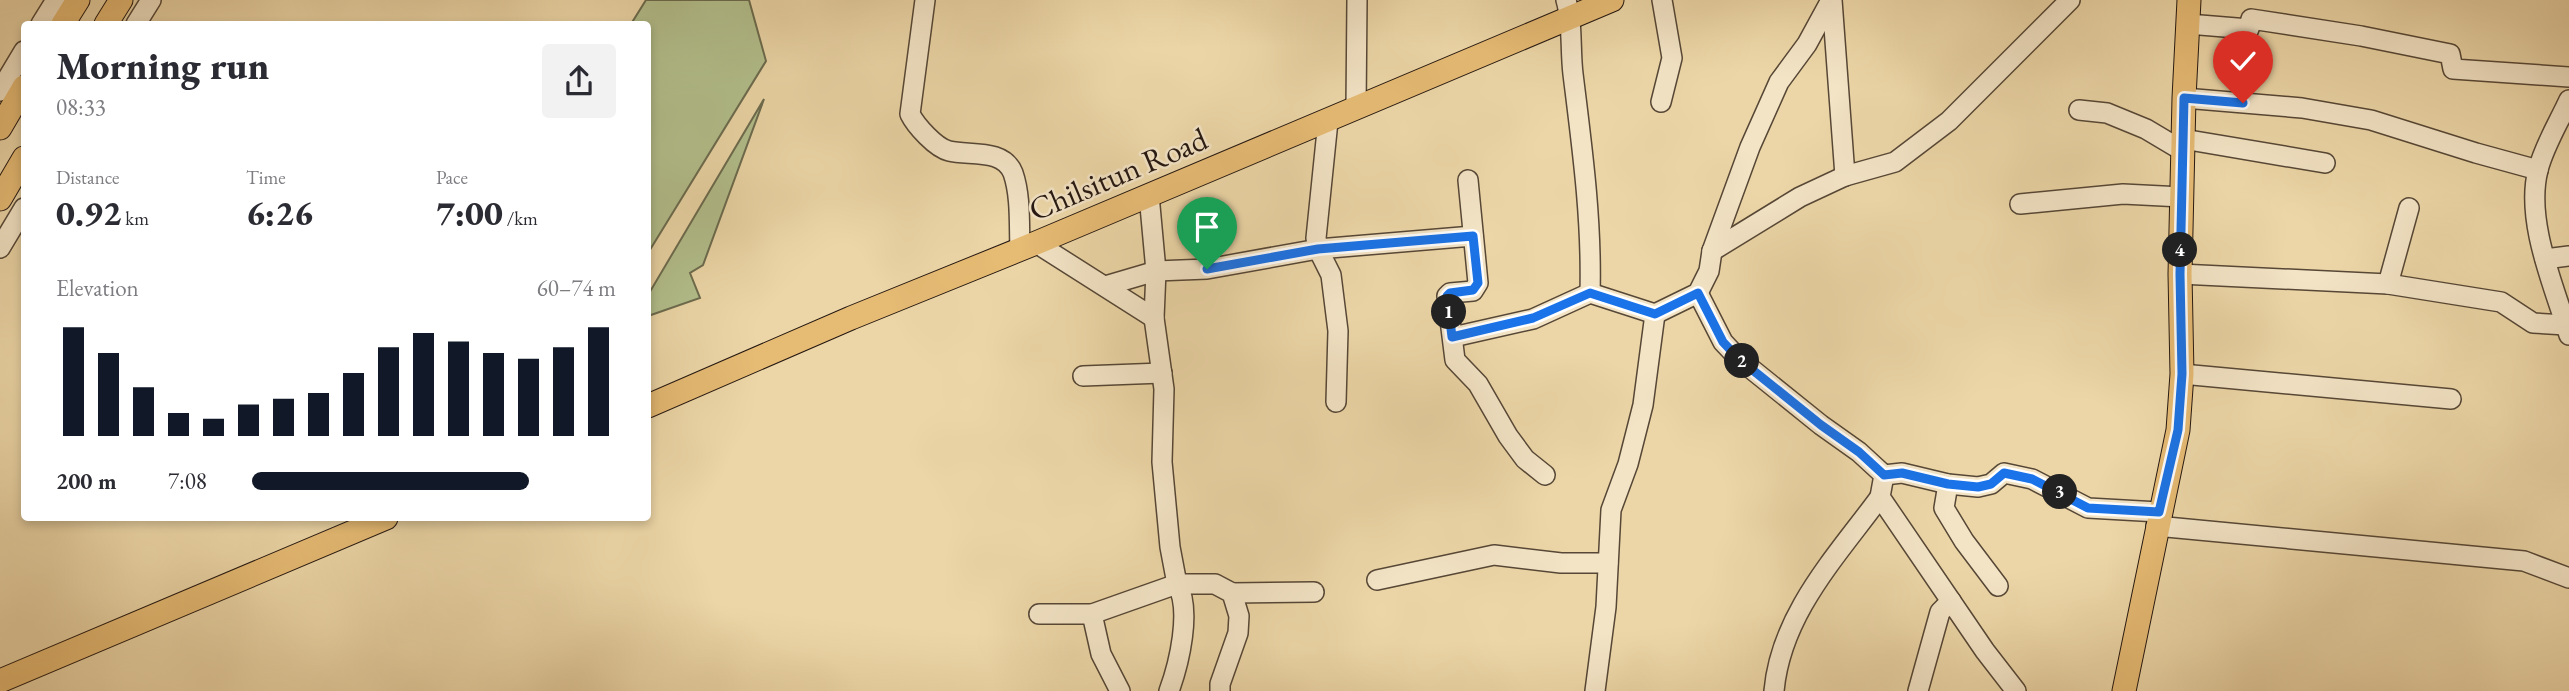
<!DOCTYPE html>
<html lang="en">
<head>
<meta charset="utf-8">
<style>
	:root { --surface:#fff; --page:#f2f2f3; --text:#2b2b33; --muted:#7c7c81; --accent:#111827 }
	body { margin:0; font-family:"EB Garamond",serif; background:var(--page); color:var(--text); height:100vh; display:flex; flex-direction:column; font-size:26px; white-space:nowrap }
	* { box-sizing:border-box; margin:0 }
	p { font-size:23px; color:var(--muted) }
	.icon { flex:none; width:38px; height:38px; fill:none; stroke:currentColor; stroke-width:2; stroke-linecap:round; stroke-linejoin:round }
	.map { position:relative; flex:1; overflow:hidden }
	.drawer { position:absolute; left:21px; top:21px; width:630px; height:500px; display:flex; flex-direction:column; background:var(--surface); border-radius:7px; box-shadow:0 4px 10px #0003 }
	.drawer>* { flex:none }
	.pin { position:absolute; display:grid; place-items:center; width:60px; height:60px; color:#fff; margin:-72px -30px; border-radius:50% 50% 50% 0; rotate:-45deg; box-shadow:0 0 7px #0007 }
	.pin .icon { rotate:45deg }
	.km { position:absolute; width:35px; height:35px; margin:-18px; border-radius:50%; background:#222; color:#fff; font-size:19px; line-height:35px; text-align:center }
	.round { display:grid; place-items:center; flex:none; width:74px; height:74px; border-radius:7px; background:var(--page) }
	.headline { display:flex; align-items:center; justify-content:space-between; height:119px; padding:0 35px }
	h1 { font-size:38px; font-weight:800; line-height:52px }
	.metrics { display:grid; grid-template-columns:repeat(3,1fr); gap:10px; height:119px; padding:7px 35px }
	.metrics div { display:grid; align-content:center }
	.metrics b { font-size:35px; font-weight:800 }
	.metrics small { font-size:19px; font-weight:400 }
	.metrics p { font-size:19px }
	.chart { height:196px; padding:14px 35px }
	.chart p { display:flex; justify-content:space-between }
	.chart svg { width:100%; height:126px; margin-top:7px; stroke:var(--accent); stroke-width:6 }
	ul { padding:0 35px; list-style:none; font-size:23px }
	li { display:grid; grid-template-columns:112px 84px 1fr; align-items:center; height:52px }
	li i { height:18px; border-radius:9px; background:var(--accent) }
	.map>svg:first-child { display:block }
</style>
</head>
<body>
<div class="map">
<svg width="2569" height="691" viewBox="0 0 2569 691">
	<rect width="100%" height="100%" fill="#ecd6a7"/>
	<filter id="stains"><feTurbulence type="fractalNoise" baseFrequency=".00286" numOctaves="4"/><feColorMatrix values="0 0 0 0 .2 0 0 0 0 .09 0 0 0 0 .02 0 0 0 .5 -.17"/></filter>
	<radialGradient id="worn" r=".72"><stop offset=".6" stop-color="#630" stop-opacity="0"/><stop offset="1" stop-color="#630" stop-opacity=".3"/></radialGradient>
	<!-- green -->
	<g fill="#b2bf8c" stroke="#6b6b4e" stroke-width="2">
		<polygon points="646,0 749,0 766,61 648,253 648,24 631,24"/>
		<polygon points="764,99 703,265 690,273 700,298 648,316 648,295"/>
	</g>
	<g fill="none" stroke-linecap="round" stroke-linejoin="round">
		<!-- minor casing -->
		<g stroke="#564736" stroke-width="22">
			<g id="minor">
				<path d="M925,0L910,114C916,126 936,148 949,151C969,156 1003,148 1013,173C1021,196 1019,225 1020,249"/>
				<path d="M1566,0C1573,24 1570,49 1573,74C1582,147 1592,219 1590,293"/>
				<polyline points="1832,0 1845,176"/>
				<polyline points="41,24 56,0"/>
				<polyline points="136,24 151,0"/>
				<polyline points="2188,24 2249,29 2251,19 2361,36 2450,54 2453,69 2569,77"/>
				<polyline points="0,91 24,51"/>
				<polyline points="2184,98 2302,108 2371,120 2476,153 2538,170"/>
				<path d="M2569,100C2559,122 2544,146 2538,170C2525,221 2554,286 2569,335"/>
				<polyline points="1661,102 1672,58 1662,0"/>
				<polyline points="1356,108 1357,0"/>
				<polyline points="2079,110 2107,113 2146,129 2183,151"/>
				<polyline points="1328,121 1316,238 1318,249 1331,275 1338,331 1336,402"/>
				<polyline points="2183,139 2325,163"/>
				<polyline points="1468,180 1478,283 1473,291 1450,293 1447,296 1455,360 1478,384 1508,436 1525,459 1545,475"/>
				<polyline points="2020,204 2123,194 2182,197"/>
				<polyline points="1036,243 1154,318"/>
				<polyline points="0,248 24,208"/>
				<polyline points="1712,251 1800,197 1845,176 1895,162 1949,121 2070,0"/>
				<polyline points="2545,259 2569,256"/>
				<polyline points="2180,274 2388,284 2501,302 2533,323 2566,325"/>
				<polyline points="2388,284 2409,208"/>
				<polyline points="1105,286 1156,271 1207,269 1318,249 1473,236"/>
				<polyline points="1698,293 1723,342 1739,359 1821,425 1859,452 1884,475 1880,497 1985,651 2016,691"/>
				<polyline points="1453,337 1533,319 1590,293 1655,314 1698,293 1709,271 1712,251 1750,147 1779,82 1807,44 1831,0"/>
				<polyline points="2182,374 2451,399"/>
				<polyline points="1083,376 1162,373"/>
				<polyline points="1884,475 1902,473 1948,484 1978,487 1991,484 2004,473 2032,479 2088,508 2159,512"/>
				<polyline points="1948,484 1944,508 1964,541 1998,586"/>
				<polyline points="2156,526 2524,561 2569,578"/>
				<polyline points="1377,580 1494,555 1561,563 1608,563"/>
				<polyline points="1232,593 1314,592"/>
				<polyline points="1039,614 1092,614 1177,584 1170,547 1162,462 1164,389 1154,318 1156,271 1149,195"/>
				<polyline points="1092,614 1101,654 1120,691"/>
				<path d="M1169,691C1179,664 1192,610 1177,584H1215L1232,593L1239,616L1238,633L1220,684V691"/>
				<polyline points="1595,691 1606,607 1611,510 1628,464 1643,405 1655,314"/>
				<path d="M1774,691C1781,614 1836,557 1880,497"/>
				<polyline points="1918,691 1940,612 1951,601"/>
			</g>
		</g>
		<!-- major casing -->
		<g stroke="#241711" stroke-width="25">
			<g id="major">
				<polyline points="63,24 78,0"/>
				<polyline points="106,24 121,0"/>
				<polyline points="0,128 24,87"/>
				<polyline points="0,199 24,158"/>
				<polyline points="648,406 851,318 1036,243 1612,0"/>
				<polyline points="0,681 386,518"/>
				<polyline points="2124,691 2178,430 2182,374 2180,274 2184,98 2189,0"/>
			</g>
		</g>
		<!-- minor -->
		<use href="#minor" stroke="#f3e4c6" stroke-width="19"/>
		<!-- major -->
		<use href="#major" stroke="#e6bb74" stroke-width="23"/>
	</g>
	<g fill="none" stroke-linecap="round" stroke-linejoin="round">
		<!-- route casing -->
		<g stroke="#fff" stroke-width="14">
			<polyline id="route" points="1207,269 1318,249 1473,236 1478,283 1473,290 1450,293 1447,296 1452,337 1533,318 1590,293 1655,314 1698,293 1723,342 1739,359 1821,425 1859,452 1884,475 1902,473 1948,484 1978,487 1991,484 2004,473 2032,479 2088,508 2159,512 2178,430 2182,374 2180,274 2184,98 2243,103"/>
		</g>
		<!-- route -->
		<use href="#route" stroke="#1a73e8" stroke-width="9"/>
	</g>
	<g text-anchor="middle" stroke-width="5" stroke-linejoin="round" paint-order="stroke">
		<!-- street labels -->
		<g font-size="32" fill="#241711" stroke="#f3e4c6">
			<text transform="translate(1118 174) rotate(-23)" y="11">Chilsitun Road</text>
		</g>
	</g>
	<rect width="100%" height="100%" filter="url(#stains)"/>
	<rect width="100%" height="100%" fill="url(#worn)"/>
</svg>
<div class="pin" style="left:1207px;top:269px;background:#1e9e55"><svg class="icon" aria-label="arrive" viewBox="0 0 24 24"><path d="M6 21V4h12l-3 4 3 4H6"/></svg></div>
<div class="pin" style="left:2243px;top:103px;background:#d93025"><svg class="icon" aria-label="check" viewBox="0 0 24 24"><path d="M5 12l5 5 9-10"/></svg></div>
<b class="km" style="left:1449px;top:312px">1</b>
<b class="km" style="left:1742px;top:361px">2</b>
<b class="km" style="left:2060px;top:492px">3</b>
<b class="km" style="left:2180px;top:250px">4</b>
<section class="drawer">
<div class="headline"><div><h1>Morning run</h1><p>08:33</p></div><a class="round"><svg class="icon" aria-label="share" viewBox="0 0 24 24"><path d="M12 15V3M7 8l5-5 5 5M5 13v7h14v-7"/></svg></a></div>
<div class="metrics">
<div><p>Distance</p><b>0.92<small> km</small></b></div>
<div><p>Time</p><b>6:26</b></div>
<div><p>Pace</p><b>7:00<small> /km</small></b></div>
</div>
<div class="chart"><p><span>Elevation</span>60–74 m</p>
<svg viewBox="0 0 160 44" preserveAspectRatio="none"><path d="M5 44V6M15 44V15M25 44V27M35 44V36M45 44V38M55 44V33M65 44V31M75 44V29M85 44V22M95 44V13M105 44V8M115 44V11M125 44V15M135 44V17M145 44V13M155 44V6"/></svg>
</div>
<ul>
<li><b>200 m</b>7:08<i style="width:76%"></i></li>
</ul>
</section>
</div>
</body>
</html>
